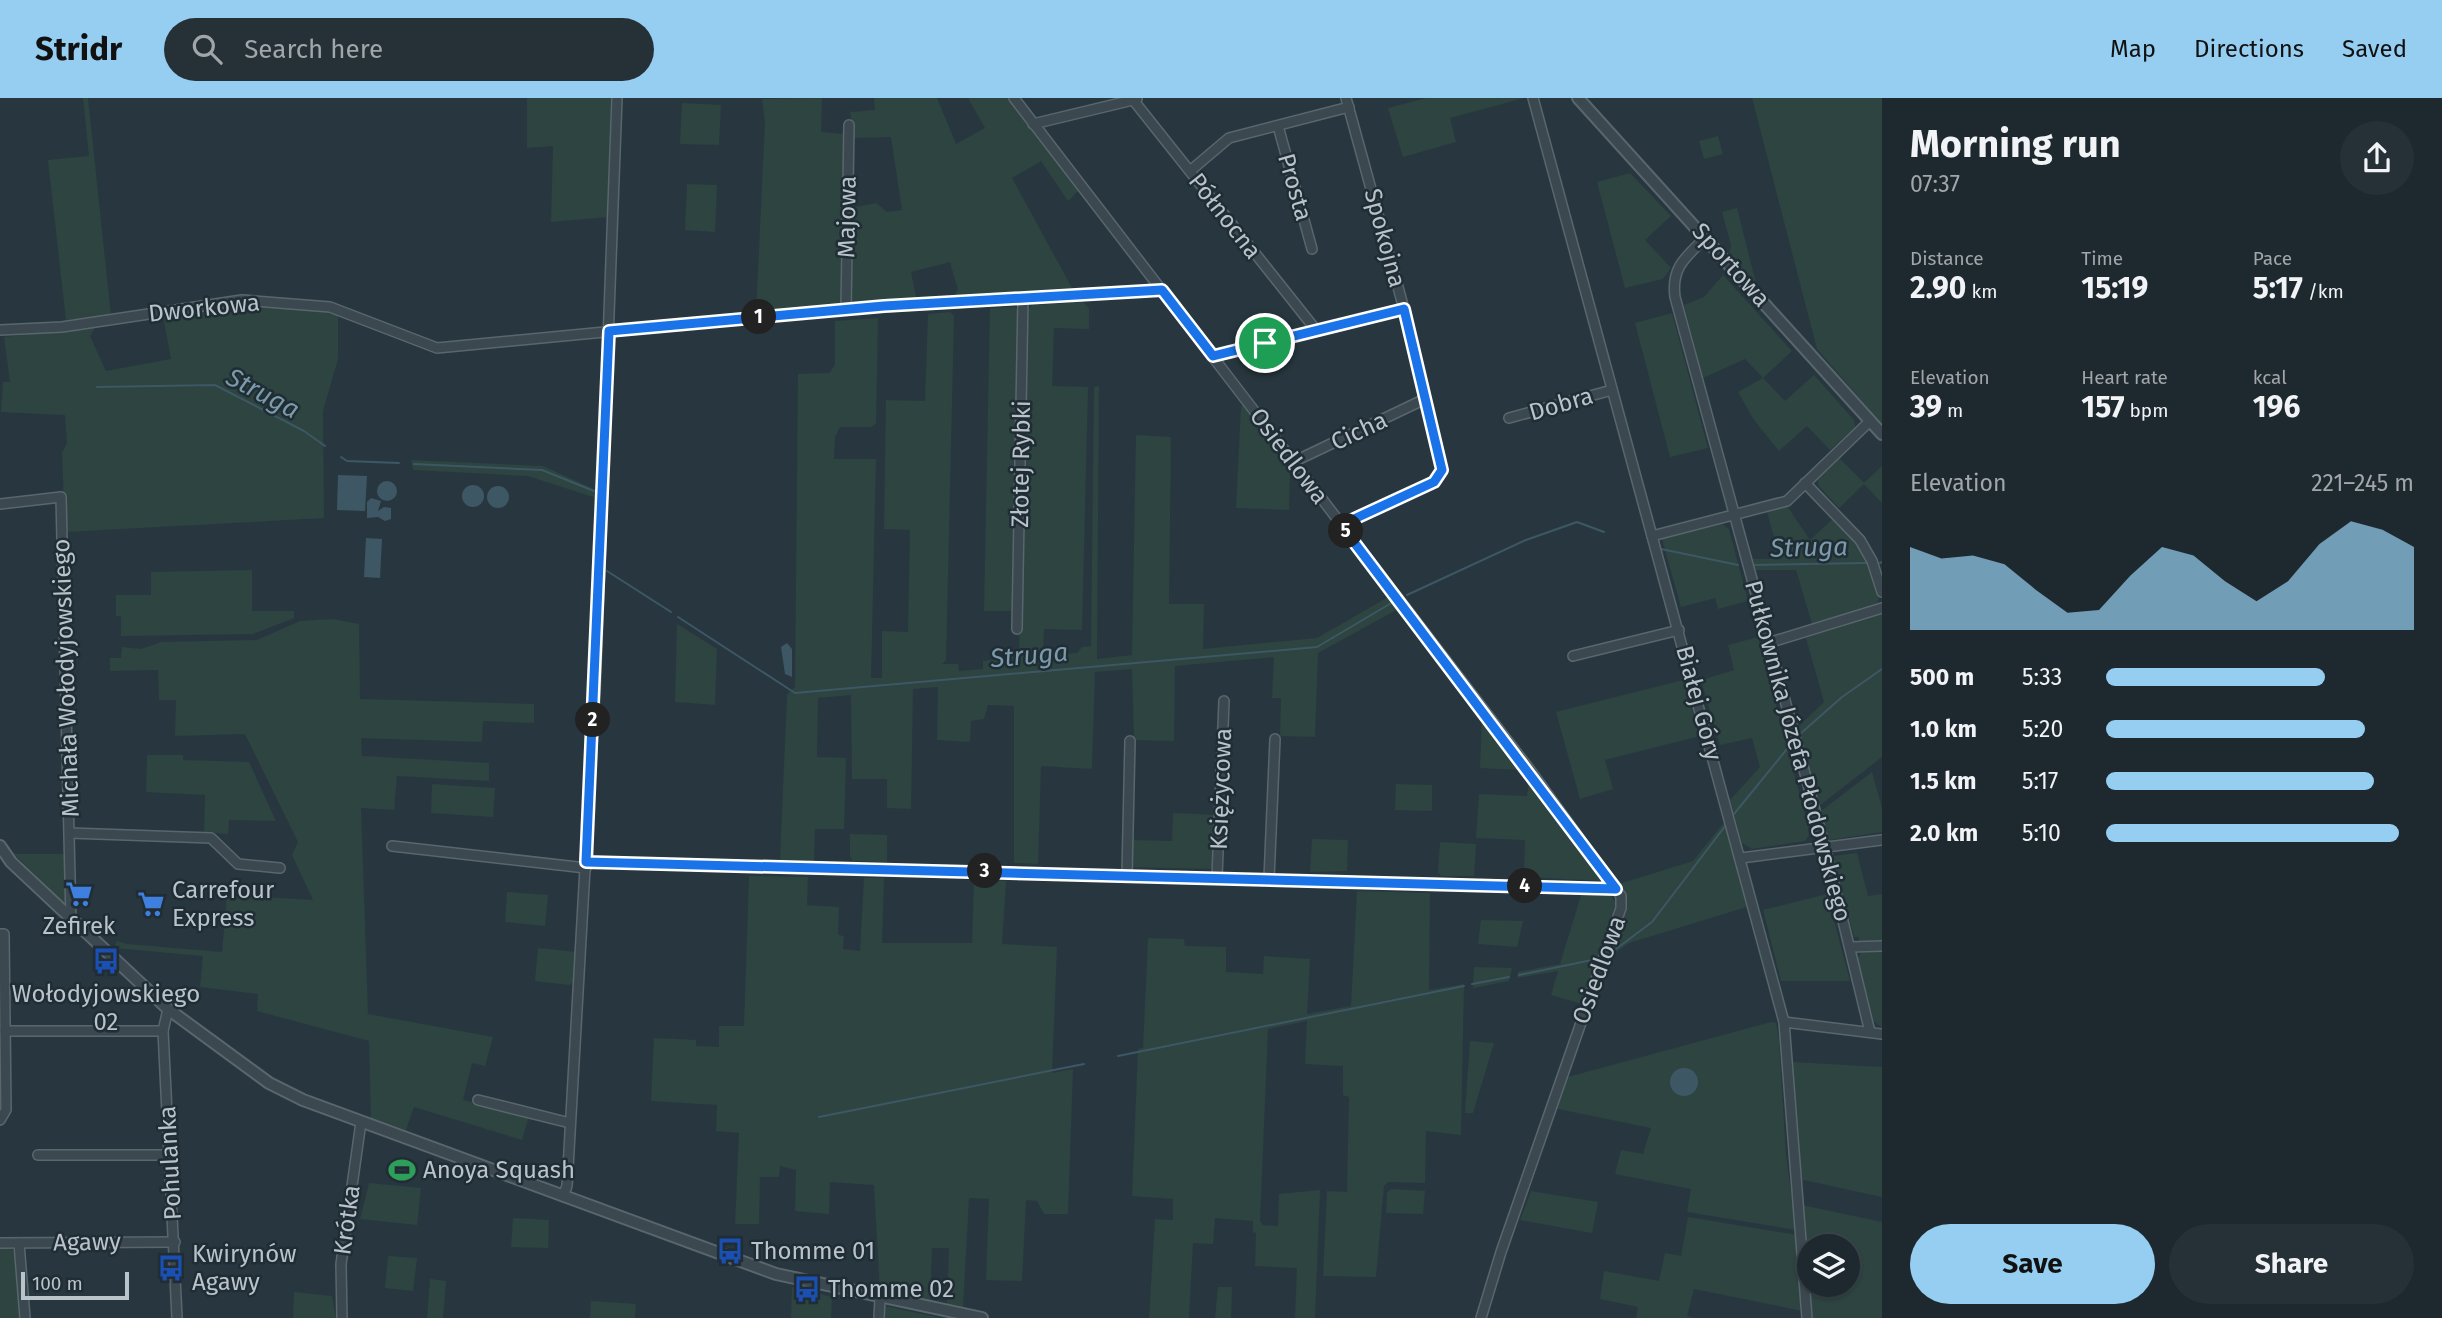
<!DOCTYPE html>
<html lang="en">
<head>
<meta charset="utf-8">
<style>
	:root { --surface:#1e292f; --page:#263137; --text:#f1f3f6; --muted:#a1a6aa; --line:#3c454b; --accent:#96cef1 }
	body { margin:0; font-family:"Fira Sans",sans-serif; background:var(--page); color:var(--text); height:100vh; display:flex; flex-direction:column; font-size:26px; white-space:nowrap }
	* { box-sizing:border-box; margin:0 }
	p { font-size:23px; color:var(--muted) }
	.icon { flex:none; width:38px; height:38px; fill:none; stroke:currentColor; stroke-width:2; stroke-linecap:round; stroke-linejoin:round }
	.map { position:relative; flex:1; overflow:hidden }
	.side { display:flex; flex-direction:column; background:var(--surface); width:560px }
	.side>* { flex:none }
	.controls { position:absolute; left:1797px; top:1136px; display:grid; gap:14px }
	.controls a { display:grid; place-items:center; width:63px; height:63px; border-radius:50%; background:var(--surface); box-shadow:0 2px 5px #0004,0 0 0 2px var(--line); font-size:35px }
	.scale { position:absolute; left:21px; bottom:18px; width:108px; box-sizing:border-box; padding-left:7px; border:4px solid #b8c3ca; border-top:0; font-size:19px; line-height:24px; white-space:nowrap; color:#b8c3ca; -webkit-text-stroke:5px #202d35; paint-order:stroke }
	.pin { position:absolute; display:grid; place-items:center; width:60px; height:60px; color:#fff; margin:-30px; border:4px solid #fff; border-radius:50%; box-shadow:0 2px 7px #0007 }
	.km { position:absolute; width:35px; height:35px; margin:-18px; border-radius:50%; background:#222; color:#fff; font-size:19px; line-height:35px; text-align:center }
	.round { display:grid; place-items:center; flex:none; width:74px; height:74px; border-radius:37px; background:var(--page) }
	.overview { display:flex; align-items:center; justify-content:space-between; height:119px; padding:0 28px }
	h1 { font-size:38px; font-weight:700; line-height:52px }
	.metrics { display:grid; grid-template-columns:repeat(3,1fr); gap:10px; height:119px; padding:7px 28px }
	.metrics div { display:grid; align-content:center }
	.metrics b { font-size:30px; font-weight:700 }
	.metrics small { font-size:19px; font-weight:400 }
	.metrics p { font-size:19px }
	.chart { height:196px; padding:14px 28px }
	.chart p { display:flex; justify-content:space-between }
	.chart svg { width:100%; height:126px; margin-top:7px; fill:var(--accent); opacity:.7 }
	.action { display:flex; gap:14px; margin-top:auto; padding:14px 28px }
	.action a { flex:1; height:80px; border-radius:42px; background:var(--accent); color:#111; font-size:28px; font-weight:700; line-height:80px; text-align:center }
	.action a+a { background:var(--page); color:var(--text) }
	ul { padding:0 28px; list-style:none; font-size:23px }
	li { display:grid; grid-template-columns:112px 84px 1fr; align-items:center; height:52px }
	li i { height:18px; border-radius:9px; background:var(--accent) }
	header { display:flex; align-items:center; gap:42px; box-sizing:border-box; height:98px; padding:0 35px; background:var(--accent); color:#111 }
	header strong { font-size:33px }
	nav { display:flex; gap:38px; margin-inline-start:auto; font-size:24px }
	.search { width:490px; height:63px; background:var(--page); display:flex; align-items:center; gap:18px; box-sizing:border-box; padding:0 24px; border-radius:38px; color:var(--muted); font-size:26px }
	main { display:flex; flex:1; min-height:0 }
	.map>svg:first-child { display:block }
</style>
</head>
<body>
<header>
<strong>Stridr</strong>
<div class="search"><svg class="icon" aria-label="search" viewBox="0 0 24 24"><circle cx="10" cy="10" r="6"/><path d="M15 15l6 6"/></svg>Search here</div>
<nav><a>Map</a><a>Directions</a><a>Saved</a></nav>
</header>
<main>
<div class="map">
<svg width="1882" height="1220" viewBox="0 0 1882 1220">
	<rect width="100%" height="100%" fill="#28373f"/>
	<!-- green -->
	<g fill="#2d4440" fill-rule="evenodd">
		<polygon points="83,0 88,0 111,218 66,222 48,62 89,58"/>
		<polygon points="527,0 611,0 607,119 551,124 553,48 527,50"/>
		<polygon points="822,0 821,34 845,36 841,165 844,208 756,216 765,24 762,1"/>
		<polygon points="874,0 937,0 956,46 985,30 968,0 1010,0 1080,91 1068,103 1041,63 1012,80 1072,190 954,198 958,192 950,164 911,174 917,203 849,208 852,105 856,109 876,105 887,114 902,112 891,39 854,40 850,14 875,12"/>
		<polygon points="1426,0 1524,0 1450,20 1456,44 1403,59 1388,10"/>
		<polygon points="1752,0 1882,0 1882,326 1817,251"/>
		<polygon points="682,5 721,7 719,47 680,46"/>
		<polygon points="1718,38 1723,56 1704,61 1699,43"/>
		<polygon points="1630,75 1671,118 1645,142 1671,170 1663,181 1625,190 1597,84"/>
		<polygon points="687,86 717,87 715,134 685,132"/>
		<polygon points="1737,110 1757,189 1729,157 1731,147 1722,114"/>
		<polygon points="1723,177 1792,253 1763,280 1785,303 1814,277 1854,322 1855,329 1830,352 1807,328 1779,353 1754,322 1738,294 1763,280 1745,261 1703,280 1684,207 1704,199"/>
		<polygon points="1083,204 1089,210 1089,231 1054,230 1052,288 1088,289 1082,532 1044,531 1043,558 1077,555 1082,549 1091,548 1094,289 1099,288 1097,561 1132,557 1136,337 1171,339 1169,506 1204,506 1203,551 1317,540 1390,498 1400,510 1318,555 1315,639 1280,638 1281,600 1272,600 1274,559 1175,568 1174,643 1134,642 1132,571 1095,574 1092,671 1041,668 1038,766 1014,765 1014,608 988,607 984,621 971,623 970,644 937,642 938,589 913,591 911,711 887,710 887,681 852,681 851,597 818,600 817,659 846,660 844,731 815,731 814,763 780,762 787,597 795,589 798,276 829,275 835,267 835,223 878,220 876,325 872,329 840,329 835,339 834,361 876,361 871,580 882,580 882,533 908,534 910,432 884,431 886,302 925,303 928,216 950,214 954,218 946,562 942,566 958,566 959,573 983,571 983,563 1009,560 1010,555 1019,556 1028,212 1032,207"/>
		<polygon points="262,207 283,207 338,217 338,261 323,313 324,420 65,434 62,355 67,345 65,317 1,314 3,284 10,284 4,239 96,228 90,238 106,273 171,261 163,218"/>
		<polygon points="1015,209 1020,213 1014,513 984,513 990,210"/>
		<polygon points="1672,215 1708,350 1670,359 1635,225"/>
		<polygon points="1244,304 1290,365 1289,412 1236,410 1241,309"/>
		<polygon points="1838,359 1864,385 1882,368 1882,405 1864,386 1839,410 1818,387 1818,379"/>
		<polygon points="411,362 543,368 596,392 596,400 528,378 413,372"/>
		<polygon points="1787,408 1810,442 1834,420 1860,448 1880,498 1877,505 1812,526 1796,472 1753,472 1751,461 1780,461 1767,414"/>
		<polygon points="1722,426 1729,431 1748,503 1718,511 1715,500 1681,509 1662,441"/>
		<polygon points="252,472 252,513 294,513 294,520 253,536 121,538 121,518 116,518 116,497 151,497 151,474"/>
		<polygon points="1882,515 1882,659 1819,708 1796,631 1824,604 1806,540"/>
		<polygon points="333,521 359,526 360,601 534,606 534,625 483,623 482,644 361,640 362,658 489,665 489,683 397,678 394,712 361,710 368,916 493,939 485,968 472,965 463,1002 529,1018 522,1042 414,1009 406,1032 371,1022 369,943 257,913 258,896 200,889 203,858 114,850 117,843 127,846 222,854 227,797 313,802 292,757 298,744 245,636 175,638 176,602 159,602 158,572 110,573 110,560 121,560 122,549 141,551 161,544 257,542 300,523"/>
		<polygon points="677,526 717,551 715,607 675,604"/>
		<polygon points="1758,539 1810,736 1805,743 1752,751 1742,745 1730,702 1760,669 1752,640 1720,647 1701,582 1734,572 1728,547"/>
		<polygon points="1683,582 1700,638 1605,662 1613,691 1580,701 1556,614"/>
		<polygon points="1482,619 1521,672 1480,670"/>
		<polygon points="147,657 183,657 183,662 249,664 276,723 229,722 228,736 204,734 205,697 146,694"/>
		<polygon points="1872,674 1882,710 1882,734 1829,742 1820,714"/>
		<polygon points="1529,682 1606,783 1524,779 1525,742 1476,740 1479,696 1527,698"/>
		<polygon points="432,686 495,690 493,719 431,715"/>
		<polygon points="1396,686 1432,687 1432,713 1395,712"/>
		<polygon points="1173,715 1216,717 1214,771 1131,769 1131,742 1172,743"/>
		<polygon points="1727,721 1750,808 1629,845 1605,862 1627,803 1619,786 1693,763"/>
		<polygon points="850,736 887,737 887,764 853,763 850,759"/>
		<polygon points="1312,741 1348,742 1347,773 1310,774"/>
		<polygon points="1440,744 1476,746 1474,778 1441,778 1438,774"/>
		<polygon points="1857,755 1868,798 1882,796 1882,842 1859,844 1859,839 1854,839 1833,758"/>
		<polygon points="14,756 67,756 67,808"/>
		<polygon points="749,778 808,779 807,807 839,809 838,837 844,838 843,851 860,853 864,780 884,780 882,845 972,845 974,782 1006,783 1002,846 1057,849 1052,975 1073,971 1068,1116 1044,1116 1037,1103 1026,1102 1022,1183 986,1182 989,1101 969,1100 963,1209 947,1206 949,1150 932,1150 930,1203 880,1193 874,1087 830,1084 829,1116 795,1113 796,1072 780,1068 779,1079 760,1079 759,1126 735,1126 739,1035 716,1033 717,1007 651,1003 654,940 696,942 696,948 719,949 719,928 744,928"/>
		<polygon points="1357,793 1430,795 1429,892 1464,886 1461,1037 1426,1033 1425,1085 1388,1084 1384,1088 1376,1179 1323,1178 1327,1093 1347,1094 1349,999 1343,997 1343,968 1305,966 1307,923 1268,931 1260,1123 1263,1127 1278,1128 1279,1096 1320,1092 1315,1220 1295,1220 1297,1170 1255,1168 1256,1135 1253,1134 1253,1123 1215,1120 1213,1146 1193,1145 1189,1220 1149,1220 1155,1121 1173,1122 1173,1101 1132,1098 1138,951 1143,950 1148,840 1184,841 1185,848 1226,849 1226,874 1263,876 1264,858 1310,861 1307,916 1351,908"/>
		<polygon points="507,794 548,797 545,828 505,824"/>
		<polygon points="1582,794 1609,795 1616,805 1582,906 1551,897 1558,873 1517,880 1518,874 1560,866"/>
		<polygon points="1827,796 1850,883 1781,883 1763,812"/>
		<polygon points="1481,822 1523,823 1517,849 1478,846"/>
		<polygon points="538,850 577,854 575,883 569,887 535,883"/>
		<polygon points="1882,853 1882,930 1874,923 1857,860 1861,855"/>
		<polygon points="1474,869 1512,870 1509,883 1473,890"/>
		<polygon points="1771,924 1776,925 1779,942 1786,1057 1796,1132 1687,1114 1691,1091 1615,1076 1621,1052 1643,1056 1651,1030 1553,1010 1564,980"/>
		<polygon points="1470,943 1494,945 1473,1015 1465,1015"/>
		<polygon points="1793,964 1882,969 1882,1099 1799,1081"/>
		<polygon points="369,1085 421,1090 417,1127 360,1121"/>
		<polygon points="1391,1091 1425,1093 1423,1116 1386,1115 1387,1095"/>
		<polygon points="1531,1093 1598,1104 1592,1135 1520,1122"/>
		<path d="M1802,1107L1882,1124V1220H1811ZM1810,1148H1848V1186H1810Z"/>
		<polygon points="1688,1119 1797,1137 1803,1213 1694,1191 1687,1218 1693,1220 1636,1220 1638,1209 1600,1201 1604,1173 1659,1183 1665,1155 1681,1158"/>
		<polygon points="513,1120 549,1122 548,1150 511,1149"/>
		<polygon points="0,1151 11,1151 16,1155 19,1220 0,1220"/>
		<polygon points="388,1158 417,1160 413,1193 385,1190"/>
		<polygon points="430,1181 446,1183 443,1220 427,1220"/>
		<polygon points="792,1189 832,1199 831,1220 791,1220"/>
		<polygon points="1218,1189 1232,1189 1231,1220 1215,1220"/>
		<polygon points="294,1194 332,1198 336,1220 293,1220"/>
		<polygon points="591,1203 636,1206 635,1220 590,1220"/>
		<polygon points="885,1208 941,1220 885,1220"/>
	</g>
	<!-- water -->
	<g fill="#3d5765">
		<polygon points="338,377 367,378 365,413 337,412"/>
		<circle cx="387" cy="393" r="10"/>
		<circle cx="473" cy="398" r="11"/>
		<circle cx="498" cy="399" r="11"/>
		<polygon points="371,400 381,403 378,413 384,409 391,410 391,421 385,423 378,419 367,420 367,404"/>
		<polygon points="366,440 382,441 380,480 364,479"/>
		<polygon points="787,545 792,551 792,579 785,576 781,549"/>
		<circle cx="1684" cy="984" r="14"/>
	</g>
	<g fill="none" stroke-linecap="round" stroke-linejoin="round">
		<!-- stream -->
		<g stroke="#3d5765" stroke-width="2">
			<polyline points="97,289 215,287 304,333 325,348"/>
			<polyline points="341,359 347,363 399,365"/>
			<polyline points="414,366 542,372 594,393"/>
			<polyline points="1661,451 1738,467"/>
			<polyline points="1880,465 1882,464"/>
			<polyline points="1753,467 1866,465"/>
			<polyline points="607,473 671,514"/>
			<polyline points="1407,497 1526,442 1577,424 1604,434"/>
			<polyline points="678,519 795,595 1317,549 1393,504"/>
			<polyline points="1800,636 1842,599 1882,571"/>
			<polyline points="1734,716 1787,651"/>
			<polyline points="1608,857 1652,824 1726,727"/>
			<polyline points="1519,877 1597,861"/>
			<polyline points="1472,886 1509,879"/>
			<polyline points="1118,958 1464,888"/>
			<polyline points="819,1019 1084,966"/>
		</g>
		<!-- minor casing -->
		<g stroke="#59666d" stroke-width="12">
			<g id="minor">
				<polyline points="1014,0 1530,672 1621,798 1621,810 1501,1154 1481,1220"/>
				<polyline points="1533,0 1784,924 1807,1220"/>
				<polyline points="1134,3 1316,232"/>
				<polyline points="1033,26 1137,1"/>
				<polyline points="1278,28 1312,151"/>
				<polyline points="1190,73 1229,40 1349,9"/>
				<path d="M1706,139C1686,159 1671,169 1675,199L1825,749L1870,934"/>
				<polyline points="846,211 849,27"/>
				<polyline points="0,232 62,229 242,202 330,209 437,250 846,211 1162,192"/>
				<polyline points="1213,258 1404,211"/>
				<polyline points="1509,320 1612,292"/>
				<polyline points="1293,364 1425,301"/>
				<polyline points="1805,385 1860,442 1872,463 1882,494"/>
				<polyline points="0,406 61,399 71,822"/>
				<polyline points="1341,427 1434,384 1442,372 1404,211 1346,0"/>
				<polyline points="1652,438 1787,403 1870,323"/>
				<polyline points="1017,531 1023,200"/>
				<polyline points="1768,545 1882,510"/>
				<polyline points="1573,558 1679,532"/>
				<polyline points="70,735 211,740 238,766 280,770"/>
				<polyline points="392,748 586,770"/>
				<polyline points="1741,760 1882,742"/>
				<polyline points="587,764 1616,791"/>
				<polyline points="1127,776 1130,643"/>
				<polyline points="1217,779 1224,603"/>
				<polyline points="1269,781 1275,641"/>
				<polyline points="0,836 4,836 6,1012 0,1022"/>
				<polyline points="1852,849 1882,848"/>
				<polyline points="168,911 163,933 177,1220"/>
				<polyline points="1784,924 1882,936"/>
				<polyline points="5,933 163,933"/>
				<polyline points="478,1002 570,1025"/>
				<polyline points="38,1057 170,1057"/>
				<polyline points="563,1098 567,1088 595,594 617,0"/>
				<polyline points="0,1145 175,1144"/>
				<polyline points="19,1145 25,1220"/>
				<polyline points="342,1220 341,1166 361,1024"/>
				<polyline points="879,1220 880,1200"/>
			</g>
		</g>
		<!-- tertiary casing -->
		<g stroke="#59666d" stroke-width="14">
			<g id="tertiary">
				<polyline points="1578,0 1882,336"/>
				<polyline points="0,748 11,764 168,911 269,985 303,1002 776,1176 982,1220"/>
			</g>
		</g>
		<!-- minor -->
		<use href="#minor" stroke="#3c484f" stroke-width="9"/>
		<!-- tertiary -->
		<use href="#tertiary" stroke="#3c484f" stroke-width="10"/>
	</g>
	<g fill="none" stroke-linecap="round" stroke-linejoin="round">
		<!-- route casing -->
		<g stroke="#fff" stroke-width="14">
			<polygon id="route" points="1162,192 1213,258 1404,211 1442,372 1434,384 1341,427 1616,791 586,764 609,233 884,208"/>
		</g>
		<!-- route -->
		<use href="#route" stroke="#1a73e8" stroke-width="9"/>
	</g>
	<!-- icons -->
	<defs>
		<g id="supermarket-bare" transform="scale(2.1)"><path d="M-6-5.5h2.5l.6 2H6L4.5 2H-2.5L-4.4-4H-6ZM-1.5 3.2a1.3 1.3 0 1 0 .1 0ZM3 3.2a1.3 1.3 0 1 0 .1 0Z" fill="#3f7fe0" stroke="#202d35" stroke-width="2.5" paint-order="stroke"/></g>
		<g id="bus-bare" transform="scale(2.1)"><path d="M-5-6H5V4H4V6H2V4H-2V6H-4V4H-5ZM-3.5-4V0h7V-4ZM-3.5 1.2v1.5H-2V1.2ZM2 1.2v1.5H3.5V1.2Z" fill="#1a4fb4" stroke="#202d35" stroke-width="2.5" paint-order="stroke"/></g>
		<g id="stadium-bare" transform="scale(2.1)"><path d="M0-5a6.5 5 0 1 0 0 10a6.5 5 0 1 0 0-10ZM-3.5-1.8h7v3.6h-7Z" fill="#2e9e5b" stroke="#202d35" stroke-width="2.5" paint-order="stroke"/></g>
	</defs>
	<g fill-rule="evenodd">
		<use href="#supermarket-bare" x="79" y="796"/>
		<use href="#supermarket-bare" x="151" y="806"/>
		<use href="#bus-bare" x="106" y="863"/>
		<use href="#stadium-bare" x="402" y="1072"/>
		<use href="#bus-bare" x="730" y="1153"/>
		<use href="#bus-bare" x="171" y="1170"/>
		<use href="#bus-bare" x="807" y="1191"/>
	</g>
	<g text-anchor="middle" stroke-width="5" stroke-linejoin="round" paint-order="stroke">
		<!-- street labels -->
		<g font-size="24" fill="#b8c3ca" stroke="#202d35">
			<text transform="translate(1295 89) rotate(74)" y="8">Prosta</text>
			<text transform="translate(1225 118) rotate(52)" y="8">Północna</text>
			<text transform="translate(847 119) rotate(-89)" y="8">Majowa</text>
			<text transform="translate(1385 140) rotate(75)" y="8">Spokojna</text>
			<text transform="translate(1731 167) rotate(48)" y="8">Sportowa</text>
			<text transform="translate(204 210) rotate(-6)" y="8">Dworkowa</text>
			<text transform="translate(1561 306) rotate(-16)" y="8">Dobra</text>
			<text transform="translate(1359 333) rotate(-25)" y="8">Cicha</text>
			<text transform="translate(1289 358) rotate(53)" y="8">Osiedlowa</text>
			<text transform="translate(1021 366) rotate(-89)" y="8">Złotej Rybki</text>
			<text transform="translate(66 580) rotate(-92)" y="8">Michała Wołodyjowskiego</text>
			<text transform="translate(1699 605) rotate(75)" y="8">Białej Góry</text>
			<text transform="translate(1798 653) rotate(75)" y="8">Pułkownika Józefa Płodowskiego</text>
			<text transform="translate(1221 691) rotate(-88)" y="8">Księżycowa</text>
			<text transform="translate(1599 872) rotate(-70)" y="8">Osiedlowa</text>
			<text transform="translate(170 1065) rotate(-93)" y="8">Pohulanka</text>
			<text transform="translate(347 1122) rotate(-82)" y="8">Krótka</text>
			<text transform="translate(87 1144) rotate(-1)" y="8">Agawy</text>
		</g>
		<!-- poi labels -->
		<g font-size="24" fill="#b8c3ca" stroke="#202d35" text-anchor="start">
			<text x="172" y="800">Carrefour<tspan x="172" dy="28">Express</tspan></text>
			<text x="79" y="836" text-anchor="middle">Zefirek</text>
			<text x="106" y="904" text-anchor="middle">Wołodyjowskiego<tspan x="106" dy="28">02</tspan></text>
			<text x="423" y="1080">Anoya Squash</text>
			<text x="751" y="1161">Thomme 01</text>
			<text x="192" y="1164">Kwirynów<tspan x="192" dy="28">Agawy</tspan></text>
			<text x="828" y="1199">Thomme 02</text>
		</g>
		<!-- water labels -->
		<g font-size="26" font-style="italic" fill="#7b9aaa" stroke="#202d35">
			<text transform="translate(263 295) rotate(28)" y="9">Struga</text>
			<text transform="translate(1809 449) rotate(-1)" y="9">Struga</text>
			<text transform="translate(1029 557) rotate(-5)" y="9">Struga</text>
		</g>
	</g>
</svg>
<div class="controls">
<a><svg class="icon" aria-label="layers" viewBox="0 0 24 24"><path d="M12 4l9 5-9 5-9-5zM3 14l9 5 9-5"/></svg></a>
</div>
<div class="scale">100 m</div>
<div class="pin" style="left:1265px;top:245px;background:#1e9e55"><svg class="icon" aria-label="arrive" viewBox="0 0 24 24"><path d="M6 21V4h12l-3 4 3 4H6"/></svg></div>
<b class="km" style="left:759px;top:219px">1</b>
<b class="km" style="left:593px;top:622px">2</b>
<b class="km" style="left:985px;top:773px">3</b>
<b class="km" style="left:1525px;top:788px">4</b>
<b class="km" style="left:1346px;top:433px">5</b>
</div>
<section class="side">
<div class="overview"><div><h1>Morning run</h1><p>07:37</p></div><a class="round"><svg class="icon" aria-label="share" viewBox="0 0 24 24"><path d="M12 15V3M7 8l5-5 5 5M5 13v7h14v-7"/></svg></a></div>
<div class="metrics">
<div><p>Distance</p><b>2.90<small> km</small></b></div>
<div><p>Time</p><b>15:19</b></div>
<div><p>Pace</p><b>5:17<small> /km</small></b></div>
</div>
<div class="metrics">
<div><p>Elevation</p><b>39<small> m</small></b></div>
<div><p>Heart rate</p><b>157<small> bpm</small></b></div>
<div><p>kcal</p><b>196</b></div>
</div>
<div class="chart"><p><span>Elevation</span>221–245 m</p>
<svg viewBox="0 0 160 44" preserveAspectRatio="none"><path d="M0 44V15L10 19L20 18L30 21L40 30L50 38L60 37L70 25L80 15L90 18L100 27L110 34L120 27L130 14L140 6L150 9L160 15V44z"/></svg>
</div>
<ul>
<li><b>500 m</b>5:33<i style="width:71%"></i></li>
<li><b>1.0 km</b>5:20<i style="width:84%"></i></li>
<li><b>1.5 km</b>5:17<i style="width:87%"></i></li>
<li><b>2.0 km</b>5:10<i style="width:95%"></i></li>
</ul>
<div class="action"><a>Save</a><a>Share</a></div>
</section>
</main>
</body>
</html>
